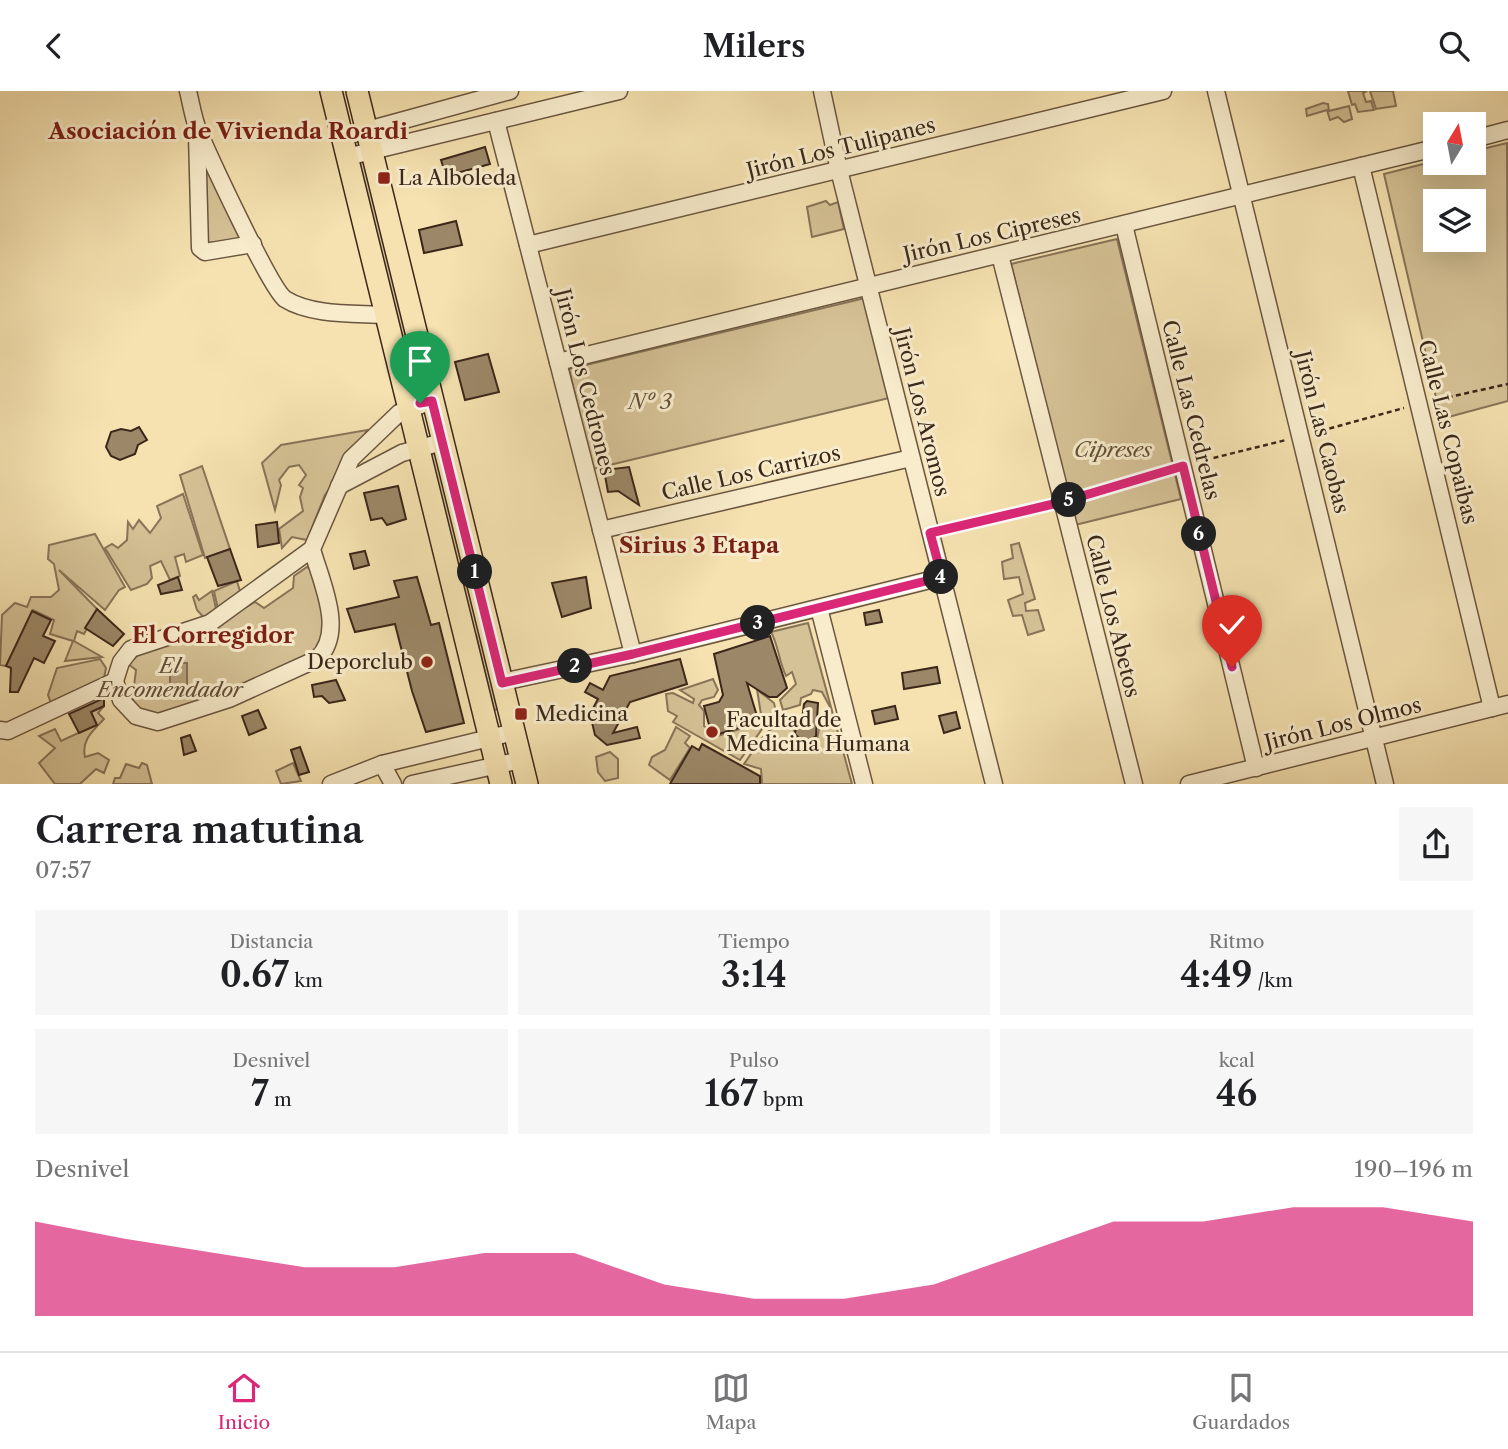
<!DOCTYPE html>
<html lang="es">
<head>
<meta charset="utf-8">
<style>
	:root { --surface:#fff; --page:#f6f6f6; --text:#202124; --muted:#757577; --line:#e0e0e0; --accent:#db2777 }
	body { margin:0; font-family:"Libre Caslon Text",serif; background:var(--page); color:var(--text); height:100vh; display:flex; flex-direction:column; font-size:26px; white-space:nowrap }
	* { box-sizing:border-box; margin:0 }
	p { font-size:23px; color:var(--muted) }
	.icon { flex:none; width:38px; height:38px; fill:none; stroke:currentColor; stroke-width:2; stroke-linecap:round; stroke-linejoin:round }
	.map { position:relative; height:693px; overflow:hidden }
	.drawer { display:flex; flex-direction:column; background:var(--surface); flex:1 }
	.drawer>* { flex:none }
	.needle { width:46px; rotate:10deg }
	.fabs { position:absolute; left:1423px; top:21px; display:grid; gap:14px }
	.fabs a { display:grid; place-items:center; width:63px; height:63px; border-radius:0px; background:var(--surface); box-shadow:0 7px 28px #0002; font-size:35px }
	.pin { position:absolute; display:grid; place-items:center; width:60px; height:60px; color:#fff; margin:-72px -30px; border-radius:50% 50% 50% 0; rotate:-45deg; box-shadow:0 0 7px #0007 }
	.pin .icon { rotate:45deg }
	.km { position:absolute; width:35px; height:35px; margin:-18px; border-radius:50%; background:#222; color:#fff; font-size:19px; line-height:35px; text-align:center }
	.round { display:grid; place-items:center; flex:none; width:74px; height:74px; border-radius:0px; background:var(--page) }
	.summary { display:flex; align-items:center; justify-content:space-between; height:119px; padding:0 35px }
	h1 { font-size:38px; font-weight:600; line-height:52px }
	.stats { display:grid; grid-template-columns:repeat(3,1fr); gap:10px; height:119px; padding:7px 35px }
	.stats div { display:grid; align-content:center; border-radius:0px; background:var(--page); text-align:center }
	.stats b { font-size:35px; font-weight:600 }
	.stats small { font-size:19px; font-weight:400 }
	.stats p { font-size:19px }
	.chart { height:196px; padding:14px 35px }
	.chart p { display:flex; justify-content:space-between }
	.chart svg { width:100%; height:126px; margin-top:7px; fill:var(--accent); opacity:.7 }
	header { display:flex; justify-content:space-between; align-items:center; height:91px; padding:0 35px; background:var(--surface); font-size:32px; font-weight:600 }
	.tabs { display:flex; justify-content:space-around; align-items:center; height:98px; border-top:2px solid var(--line); background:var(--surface); font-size:19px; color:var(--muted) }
	.tabs a { display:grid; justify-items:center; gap:4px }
	.tabs .current { color:var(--accent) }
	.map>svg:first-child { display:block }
</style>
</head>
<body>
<header><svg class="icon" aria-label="back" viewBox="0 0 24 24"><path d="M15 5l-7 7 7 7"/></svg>Milers<svg class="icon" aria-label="search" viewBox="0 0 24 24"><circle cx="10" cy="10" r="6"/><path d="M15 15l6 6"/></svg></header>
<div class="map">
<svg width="1508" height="693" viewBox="0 0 1508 693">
	<rect width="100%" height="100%" fill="#f5e2b0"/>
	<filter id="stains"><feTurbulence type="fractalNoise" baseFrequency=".00286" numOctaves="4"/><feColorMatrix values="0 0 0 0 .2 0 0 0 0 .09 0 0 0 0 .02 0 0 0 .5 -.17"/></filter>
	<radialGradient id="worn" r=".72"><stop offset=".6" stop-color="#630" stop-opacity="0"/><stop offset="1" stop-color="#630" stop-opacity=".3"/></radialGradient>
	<!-- green -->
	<g fill="#d5c296" stroke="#887458" stroke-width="2" fill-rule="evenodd">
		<polygon points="1348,0 1367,0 1363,2 1366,11 1371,10 1374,19 1358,21 1355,13 1352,14"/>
		<polygon points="1370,0 1393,0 1396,15 1376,18"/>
		<polygon points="1323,12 1328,13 1329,20 1349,15 1352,28 1344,31 1338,26 1330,29 1327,19 1307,25 1306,18"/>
		<path d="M1507,52L1508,310L1441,328L1384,83L1435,70L1474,72V60ZM1474,110V149H1435V110Z"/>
		<polygon points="203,63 245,149 204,152"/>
		<polygon points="360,70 364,70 422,304 419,306 415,306 357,72"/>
		<polygon points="826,110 830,114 838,111 844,138 812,146 807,116"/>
		<polygon points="1117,148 1181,408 1075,434 1011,173"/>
		<polygon points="865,207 889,307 593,378 569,278"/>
		<polygon points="367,339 357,359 325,404 307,449 292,446 282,457 279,438 303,420 300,406 303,397 299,394 306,384 299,374 289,376 279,389 281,394 275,419 262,372 281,354"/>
		<polygon points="435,362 501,617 494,619 476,544 467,531 431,363"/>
		<polygon points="202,375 230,458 205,467 180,384"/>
		<polygon points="183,403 203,464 186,471 184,463 175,466 180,485 170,489 161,470 150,475 152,487 147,493 131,499 105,457 112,453 118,457 127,449 128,431 133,438 139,429 150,442 161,427 157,415"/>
		<polygon points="95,443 125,496 119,499 105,519 59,479 97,518 84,543 77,540 74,550 102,566 65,570 73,550 50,543 54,529 33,519 6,575 0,574 2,524 15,512 27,516 31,506 51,506 59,499 54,473 48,468 49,454"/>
		<polygon points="1019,452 1035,508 1025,512 1026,520 1038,519 1044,539 1028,544 1022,524 1013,525 1008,509 1023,503 1019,486 1004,488 1002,471 1013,467 1011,454"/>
		<polygon points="307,476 315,480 327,534 315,564 162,627 142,624 132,611 136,579 128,573 145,558 195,546 255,511 264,517 293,497 294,485"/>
		<polygon points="237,490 241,504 218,518 214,500"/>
		<polygon points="212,500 217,522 206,529 197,519 193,506 196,504 199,509"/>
		<path d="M808,532L852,693H762L761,678L744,673L762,647L785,624L796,631L793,636L798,650L810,652L817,648L819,638L825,635L830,616L822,601L813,599L811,603L801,607L800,614L783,619L780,609L796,593L792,581L786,585C779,571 778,553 771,541Z"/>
		<polygon points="100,568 106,577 103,592 53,617 48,604 57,577"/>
		<polygon points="713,588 718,599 714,606 702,609 699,614 704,620 704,635 718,645 753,634 758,625 762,638 740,669 673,631 677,625 668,620 666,603 673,602 693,612 694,608 680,599"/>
		<polygon points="756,592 760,601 774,612 776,621 763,636"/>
		<path d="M104,615L98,622L104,628C93,640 81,649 85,666L98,662L109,669L104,682L96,678L80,693H55L39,672L55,657L39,645L55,638L61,650L96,634L91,621Z"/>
		<polygon points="676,636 690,645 685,652 690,657 670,689 649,674 652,666 665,659"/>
		<polygon points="610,661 618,668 618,687 605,690 598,681 596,666"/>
		<polygon points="142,672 147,674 152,693 113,693 115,687 120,687 126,673 139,677"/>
		<polygon points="293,672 301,690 281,693 276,680"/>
	</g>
	<!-- water -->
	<polygon fill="#b6a27d" stroke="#857155" stroke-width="2" points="170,572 187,572 187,595 170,596"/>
	<!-- building -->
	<g fill="#9c8868" stroke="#3b271a" stroke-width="2">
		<polygon points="485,56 490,73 446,85 441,69"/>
		<polygon points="456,130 462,154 424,162 419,139"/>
		<polygon points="488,263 499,301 465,309 455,271"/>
		<polygon points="139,336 147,349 138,354 135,363 120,369 111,365 106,356 111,341 121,338 131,340"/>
		<polygon points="629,376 639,414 618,400 608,401 604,379"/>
		<polygon points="398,395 406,428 387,434 382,427 371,429 364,402"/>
		<polygon points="277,431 279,452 258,456 256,434"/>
		<polygon points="230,458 241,489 218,495 207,466"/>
		<polygon points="365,460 369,474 354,478 350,463"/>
		<polygon points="178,486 182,499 161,503 158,494"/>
		<polygon points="417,486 431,534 439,532 464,632 426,641 412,600 395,533 355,541 347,518 399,506 394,490"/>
		<polygon points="586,486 591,517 562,526 552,492"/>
		<polygon points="97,518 124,543 113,555 85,537"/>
		<polygon points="879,519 882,531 866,534 864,522"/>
		<polygon points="32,520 51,529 43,545 55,550 44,572 34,567 18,601 10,601 11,577 6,575"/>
		<polygon points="770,545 787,597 777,606 769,606 747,592 757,625 752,633 712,645 704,615 719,611 723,604 714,563"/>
		<polygon points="680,568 687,593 630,611 613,642 637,636 640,647 607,654 595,644 590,623 598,608 585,601 590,592 603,599 610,585"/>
		<polygon points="937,576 940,592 904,598 902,582"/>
		<polygon points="336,589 345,609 329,612 322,605 314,606 312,594"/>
		<polygon points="104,607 104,615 91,621 97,634 79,642 69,623"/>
		<polygon points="807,610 818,612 816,645 809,650 801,649 795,643 796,635 802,629 804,613"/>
		<polygon points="895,615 898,628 875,633 872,620"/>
		<polygon points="258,619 266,637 249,644 242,625"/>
		<polygon points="956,621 960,637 944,642 939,625"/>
		<polygon points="190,644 196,660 184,664 181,647"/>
		<polygon points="702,653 760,685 760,693 670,693 692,655 699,659"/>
		<polygon points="300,656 309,681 299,684 291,659"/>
	</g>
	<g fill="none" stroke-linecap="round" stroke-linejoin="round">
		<!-- minor casing -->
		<g stroke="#6a5640" stroke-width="19">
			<g id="minor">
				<path d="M188,0C191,12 193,25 197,36C207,61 270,197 285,208C312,225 355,222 385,224"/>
				<polyline points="822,0 839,79 994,693"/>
				<polyline points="1216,0 1385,693"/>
				<polyline points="496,30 633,563"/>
				<polyline points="197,44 200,157 205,161 253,153"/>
				<polyline points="342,46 510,0"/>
				<polyline points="1474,48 1508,39"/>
				<polyline points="347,66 619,0"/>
				<polyline points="1361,75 1492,617"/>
				<polyline points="1124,134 1256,677"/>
				<polyline points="528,154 1163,0"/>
				<polyline points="1000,164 1134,693"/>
				<polyline points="558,271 1435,57"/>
				<polyline points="339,395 402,362 442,351"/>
				<polyline points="601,439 911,367"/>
				<path d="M312,458C321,491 346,541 317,568L229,608L158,631L136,625L121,609L115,590L121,571L131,558L210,532L312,458L351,368L399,322L432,310"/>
				<polyline points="819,517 864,693"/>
				<polyline points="502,591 633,563 942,486"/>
				<polyline points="0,639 8,640 115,590"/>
				<polyline points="382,673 393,693"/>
				<polyline points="331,693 382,673 514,641"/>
				<polyline points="412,693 521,669"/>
				<polyline points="1189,693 1508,613"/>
			</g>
		</g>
		<!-- major casing -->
		<g stroke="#3b271a" stroke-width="24">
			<g id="major">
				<polyline points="331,0 501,693"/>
				<polyline points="357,0 527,693"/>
			</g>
		</g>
		<!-- path -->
		<g stroke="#3b271a" stroke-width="2.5" stroke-dasharray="5 3.5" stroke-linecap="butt">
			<polyline points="1431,310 1508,293"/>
			<polyline points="1313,342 1404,317"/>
			<polyline points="1197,371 1286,349"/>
			<polyline points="1076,406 1171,379"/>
			<polyline points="944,438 1050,413"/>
		</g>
		<!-- minor -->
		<use href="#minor" stroke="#f8eccc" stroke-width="16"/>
		<!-- major -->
		<use href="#major" stroke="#f5e2b0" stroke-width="21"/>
	</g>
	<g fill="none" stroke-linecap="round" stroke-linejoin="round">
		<!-- route casing -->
		<g stroke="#fff" stroke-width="14">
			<polyline id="route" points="420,312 432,310 502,592 633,563 942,486 930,442 1062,411 1183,375 1232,576"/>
		</g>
		<!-- route -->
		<use href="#route" stroke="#db2777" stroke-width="9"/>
	</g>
	<!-- markers -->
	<g fill="#8f2418" stroke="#f8eccc" stroke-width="2.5">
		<rect x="377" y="80" width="14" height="14" rx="3.5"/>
		<circle cx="427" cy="571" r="7"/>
		<rect x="514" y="616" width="14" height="14" rx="3.5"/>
		<circle cx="712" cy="641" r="7"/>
	</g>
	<g text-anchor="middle" stroke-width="6" stroke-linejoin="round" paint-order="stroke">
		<!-- street labels -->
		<g font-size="21" fill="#3b271a" stroke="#f8eccc">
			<text transform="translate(841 57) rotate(-14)" y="7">Jirón Los Tulipanes</text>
			<text transform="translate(992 144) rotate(-13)" y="7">Jirón Los Cipreses</text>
			<text transform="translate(585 291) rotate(76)" y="7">Jirón Los Cedrones</text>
			<text transform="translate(1191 319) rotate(76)" y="7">Calle Las Cedrelas</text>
			<text transform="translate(922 321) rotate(76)" y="7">Jirón Los Aromos</text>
			<text transform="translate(1322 341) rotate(76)" y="7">Jirón Las Caobas</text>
			<text transform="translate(1448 341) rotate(76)" y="7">Calle Las Copaibas</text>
			<text transform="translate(751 382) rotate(-13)" y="7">Calle Los Carrizos</text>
			<text transform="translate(1113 525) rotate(76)" y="7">Calle Los Abetos</text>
			<text transform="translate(1343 633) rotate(-14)" y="7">Jirón Los Olmos</text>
		</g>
		<!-- poi labels -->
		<g font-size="21" fill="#3b271a" stroke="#f8eccc" text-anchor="start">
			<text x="398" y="94">La Alboleda</text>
			<text x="413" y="578" text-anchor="end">Deporclub</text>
			<text x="535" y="630">Medicina</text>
			<text x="726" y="636">Facultad de<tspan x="726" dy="24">Medicina Humana</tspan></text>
		</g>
		<!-- park labels -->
		<g font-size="21" font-style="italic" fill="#624e39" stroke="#f8eccc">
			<text x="650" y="318">Nº 3</text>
			<text x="1113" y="366">Cipreses</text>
			<text x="170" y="582">El<tspan x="170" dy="24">Encomendador</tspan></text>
		</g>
		<!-- neighbourhood labels -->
		<g font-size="23" font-weight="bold" fill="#7a1f14" stroke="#f8eccc">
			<text x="228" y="48">Asociación de Vivienda Roardi</text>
			<text x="699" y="462">Sirius 3 Etapa</text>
			<text x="213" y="552">El Corregidor</text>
		</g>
	</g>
	<rect width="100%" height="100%" filter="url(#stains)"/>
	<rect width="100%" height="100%" fill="url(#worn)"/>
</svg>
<div class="fabs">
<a><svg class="needle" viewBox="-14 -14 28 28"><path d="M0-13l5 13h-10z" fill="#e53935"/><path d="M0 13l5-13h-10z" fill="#757577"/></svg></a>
<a><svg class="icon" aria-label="layers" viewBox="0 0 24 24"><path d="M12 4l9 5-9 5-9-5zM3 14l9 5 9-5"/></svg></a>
</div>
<div class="pin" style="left:420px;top:312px;background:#1e9e55"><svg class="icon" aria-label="arrive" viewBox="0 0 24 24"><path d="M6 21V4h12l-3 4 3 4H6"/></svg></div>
<div class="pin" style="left:1232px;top:576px;background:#d93025"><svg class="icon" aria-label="check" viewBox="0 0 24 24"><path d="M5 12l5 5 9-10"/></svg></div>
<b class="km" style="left:475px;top:481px">1</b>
<b class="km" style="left:575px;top:575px">2</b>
<b class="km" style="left:758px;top:532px">3</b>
<b class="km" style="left:941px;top:486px">4</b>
<b class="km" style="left:1069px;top:409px">5</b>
<b class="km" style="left:1199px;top:443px">6</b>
</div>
<section class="drawer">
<div class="summary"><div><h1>Carrera matutina</h1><p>07:57</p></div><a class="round"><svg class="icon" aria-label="share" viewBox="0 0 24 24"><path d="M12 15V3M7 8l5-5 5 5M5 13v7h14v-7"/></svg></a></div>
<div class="stats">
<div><p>Distancia</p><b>0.67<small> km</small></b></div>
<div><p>Tiempo</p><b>3:14</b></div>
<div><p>Ritmo</p><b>4:49<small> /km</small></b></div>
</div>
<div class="stats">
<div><p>Desnivel</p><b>7<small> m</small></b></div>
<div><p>Pulso</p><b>167<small> bpm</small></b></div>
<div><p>kcal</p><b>46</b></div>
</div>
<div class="chart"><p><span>Desnivel</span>190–196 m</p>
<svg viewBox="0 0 160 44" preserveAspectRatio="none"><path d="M0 44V11L10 17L20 22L30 27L40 27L50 22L60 22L70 33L80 38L90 38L100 33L110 22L120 11L130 11L140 6L150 6L160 11V44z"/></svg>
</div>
</section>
<nav class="tabs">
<a class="current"><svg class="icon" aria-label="home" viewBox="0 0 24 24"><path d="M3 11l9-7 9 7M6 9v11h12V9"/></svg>Inicio</a>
<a><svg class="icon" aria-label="map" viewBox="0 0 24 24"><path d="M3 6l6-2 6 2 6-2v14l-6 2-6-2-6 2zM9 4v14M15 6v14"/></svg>Mapa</a>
<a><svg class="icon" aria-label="saved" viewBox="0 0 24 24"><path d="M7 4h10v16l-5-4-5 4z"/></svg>Guardados</a>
</nav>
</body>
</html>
